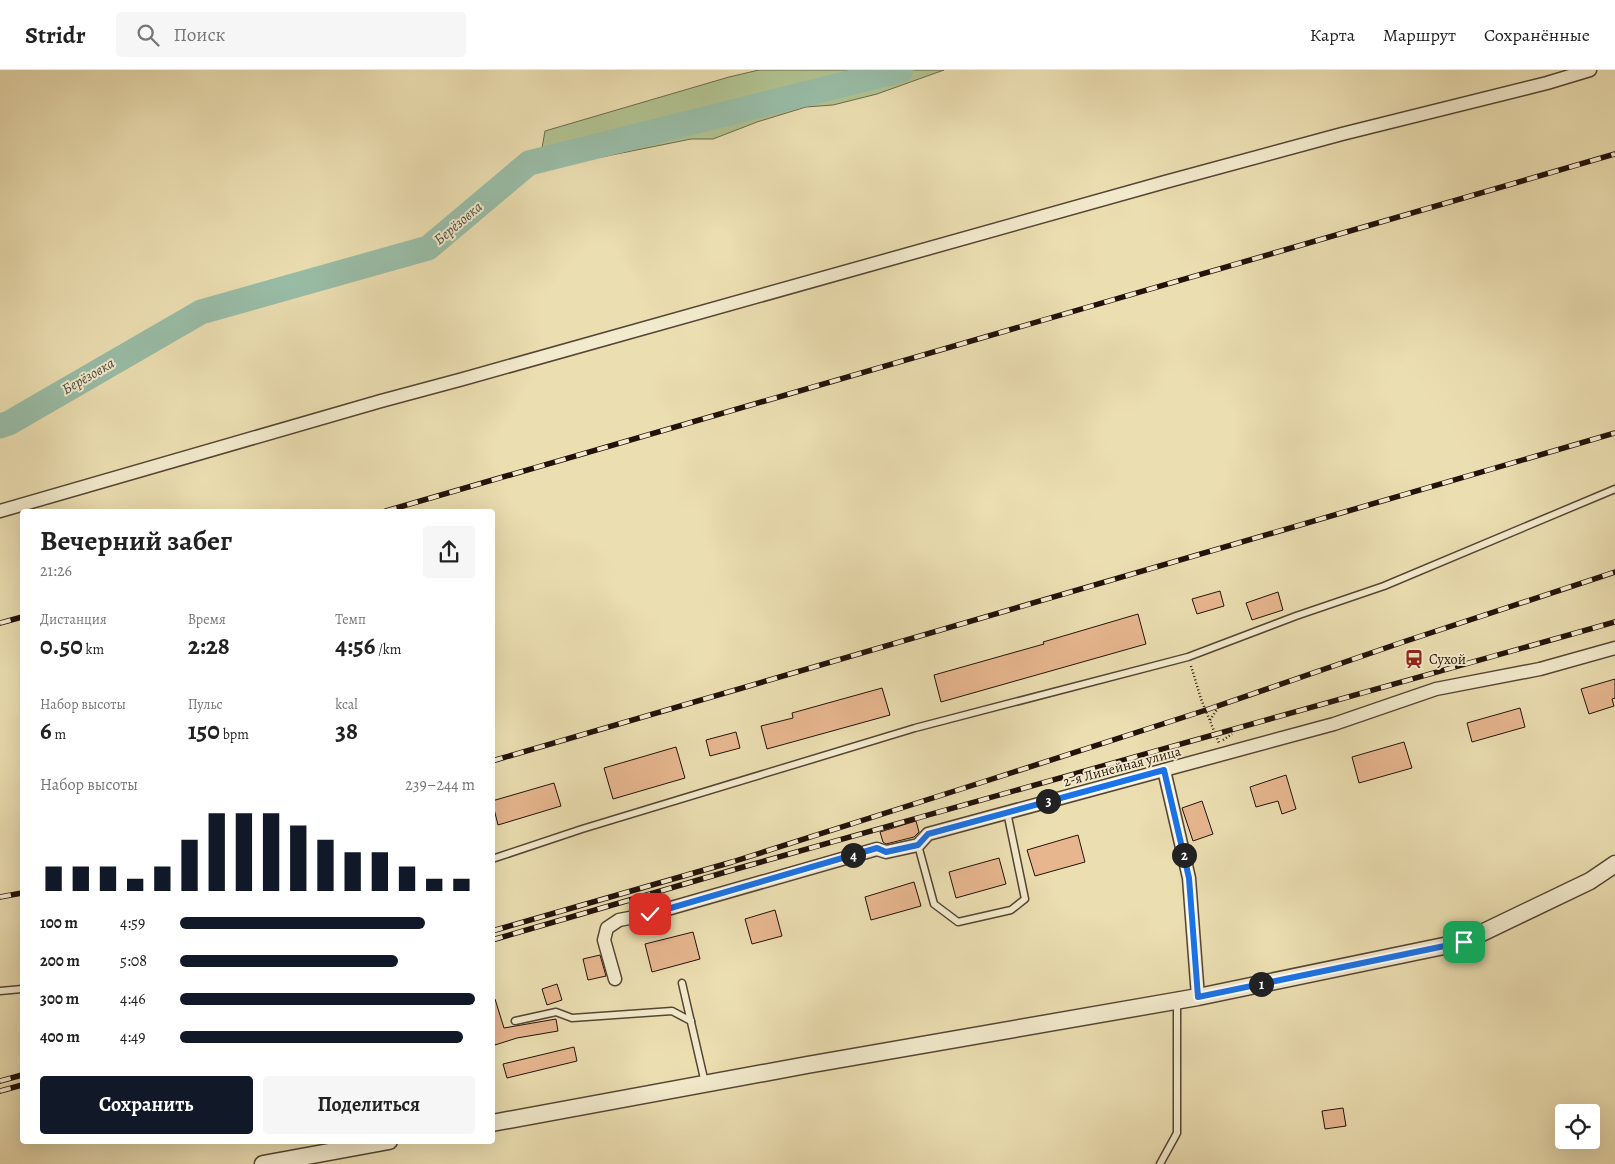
<!DOCTYPE html>
<html lang="ru">
<head>
<meta charset="utf-8">
<style>
	:root { --surface:#fff; --page:#f6f6f6; --text:#222; --muted:#767676; --line:#e0e0e0; --accent:#111827 }
	body { margin:0; font-family:Alegreya,serif; background:var(--page); color:var(--text); height:100vh; display:flex; flex-direction:column; font-size:19px; white-space:nowrap }
	* { box-sizing:border-box; margin:0 }
	p { font-size:16px; color:var(--muted) }
	.icon { flex:none; width:28px; height:28px; fill:none; stroke:currentColor; stroke-width:2; stroke-linecap:round; stroke-linejoin:round }
	.map { position:relative; flex:1; overflow:hidden }
	.drawer { position:absolute; left:20px; top:439px; width:475px; height:635px; display:flex; flex-direction:column; background:var(--surface); border-radius:5px; box-shadow:0 5px 20px #0002 }
	.drawer>* { flex:none }
	.controls { position:absolute; left:1555px; top:1034px; display:grid; gap:10px }
	.controls a { display:grid; place-items:center; width:45px; height:45px; border-radius:5px; background:var(--surface); box-shadow:0 5px 20px #0002; font-size:25px }
	.pin { position:absolute; display:grid; place-items:center; width:42px; height:42px; color:#fff; margin:-21px; border-radius:10px; box-shadow:0 2px 8px #0006 }
	.km { position:absolute; width:25px; height:25px; margin:-12px; border-radius:50%; background:#222; color:#fff; font-size:14px; line-height:25px; text-align:center }
	.round { display:grid; place-items:center; flex:none; width:52px; height:52px; border-radius:5px; background:var(--page) }
	.headline { display:flex; align-items:center; justify-content:space-between; height:85px; padding:0 20px }
	h1 { font-size:28px; font-weight:700; line-height:38px }
	.stats { display:grid; grid-template-columns:repeat(3,1fr); gap:8px; height:85px; padding:5px 20px }
	.stats div { display:grid; align-content:center }
	.stats b { font-size:25px; font-weight:700 }
	.stats small { font-size:14px; font-weight:400 }
	.stats p { font-size:14px }
	.chart { height:140px; padding:10px 20px }
	.chart p { display:flex; justify-content:space-between }
	.chart svg { width:100%; height:90px; margin-top:5px; stroke:var(--accent); stroke-width:6 }
	.cta { display:flex; gap:10px; margin-top:auto; padding:10px 20px }
	.cta a { flex:1; height:58px; border-radius:5px; background:var(--accent); color:#fff; font-size:20px; font-weight:700; line-height:58px; text-align:center }
	.cta a+a { background:var(--page); color:var(--text) }
	ul { padding:0 20px; list-style:none; font-size:16px }
	li { display:grid; grid-template-columns:80px 60px 1fr; align-items:center; height:38px }
	li i { height:12px; border-radius:6px; background:var(--accent) }
	header { display:flex; align-items:center; gap:30px; box-sizing:border-box; height:70px; padding:0 25px; background:var(--surface); border-bottom:1px solid var(--line) }
	header strong { font-size:24px }
	nav { display:flex; gap:28px; margin-inline-start:auto; font-size:18px }
	.search { width:350px; height:45px; background:var(--page); display:flex; align-items:center; gap:12px; box-sizing:border-box; padding:0 18px; border-radius:5px; color:var(--muted); font-size:19px }
	.map>svg:first-child { display:block }
</style>
</head>
<body>
<header>
<strong>Stridr</strong>
<div class="search"><svg class="icon" aria-label="search" viewBox="0 0 24 24"><circle cx="10" cy="10" r="6"/><path d="M15 15l6 6"/></svg>Поиск</div>
<nav><a>Карта</a><a>Маршрут</a><a>Сохранённые</a></nav>
</header>
<div class="map">
<svg width="1615" height="1094" viewBox="0 0 1615 1094">
	<rect width="100%" height="100%" fill="#ebdeb1"/>
	<filter id="stains"><feTurbulence type="fractalNoise" baseFrequency=".004" numOctaves="4"/><feColorMatrix values="0 0 0 0 .2 0 0 0 0 .09 0 0 0 0 .02 0 0 0 .5 -.17"/></filter>
	<radialGradient id="worn" r=".72"><stop offset=".6" stop-color="#630" stop-opacity="0"/><stop offset="1" stop-color="#630" stop-opacity=".3"/></radialGradient>
	<!-- green -->
	<polygon fill="#b1c290" stroke="#6a6a4d" points="759,0 944,0 877,24 833,35 806,37 757,52 713,69 691,69 592,89 542,78 545,61 729,7"/>
	<g fill="none" stroke-linecap="round" stroke-linejoin="round">
		<!-- river -->
		<polyline stroke="#99bda7" stroke-width="25" points="0,356 9,353 201,242 428,178 529,93 901,0"/>
	</g>
	<!-- building -->
	<g fill="#e7b68f" stroke="#23120a">
		<polygon points="1220,521 1224,536 1197,544 1192,529"/>
		<polygon points="1278,522 1283,540 1252,550 1246,533"/>
		<polygon points="1138,544 1146,574 941,632 934,605 1044,574 1043,572"/>
		<polygon points="1615,609 1615,628 1612,629 1614,636 1589,644 1581,619"/>
		<polygon points="882,618 890,645 767,679 761,656 793,648 792,643"/>
		<polygon points="1520,638 1525,657 1472,672 1467,653"/>
		<polygon points="736,662 740,678 710,686 706,670"/>
		<polygon points="1404,672 1412,698 1359,713 1352,687"/>
		<polygon points="676,677 685,708 613,729 604,698"/>
		<polygon points="1286,705 1296,739 1282,744 1278,731 1256,737 1250,717"/>
		<polygon points="554,713 561,736 498,755 492,731"/>
		<polygon points="1202,731 1213,764 1193,771 1182,738"/>
		<polygon points="916,751 919,762 914,767 886,774 883,772 880,762"/>
		<polygon points="1078,765 1085,792 1035,806 1027,780"/>
		<polygon points="999,788 1006,814 956,828 949,802"/>
		<polygon points="914,812 921,836 871,850 865,827"/>
		<polygon points="775,840 782,866 752,874 745,849"/>
		<polygon points="693,862 700,889 652,902 645,874"/>
		<polygon points="600,885 606,906 588,910 583,889"/>
		<polygon points="557,914 562,930 547,935 542,919"/>
		<polygon points="492,929 495,929 504,958 556,949 558,961 517,968 495,975 492,966"/>
		<polygon points="574,977 577,991 507,1008 503,994"/>
		<polygon points="1343,1038 1346,1056 1325,1059 1322,1041"/>
	</g>
	<g fill="none" stroke-linecap="round" stroke-linejoin="round">
		<!-- service casing -->
		<g stroke="#554534" stroke-width="9">
			<g id="service">
				<polyline points="918,775 934,834 958,852 1011,840 1025,829 1007,742"/>
				<polyline points="492,789 582,759 915,658 1188,587 1296,546 1384,516 1615,419"/>
				<polyline points="682,913 705,1013"/>
				<polyline points="0,921 22,919"/>
				<polyline points="515,951 556,942 572,948 672,941 691,951"/>
				<polyline points="1160,1094 1177,1063 1177,932"/>
			</g>
		</g>
		<!-- minor casing -->
		<g stroke="#554534" stroke-width="15">
			<g id="minor">
				<polyline points="0,441 381,331 463,309 1165,112 1342,64 1547,13 1590,0"/>
				<polyline points="1164,700 1189,808 1198,927"/>
				<polyline points="615,909 604,870 607,858 619,850 650,844 877,779 886,782 918,775 928,764 1334,654 1436,619 1540,599 1615,578"/>
			</g>
		</g>
		<!-- tertiary casing -->
		<g stroke="#554534" stroke-width="19">
			<g id="tertiary">
				<polyline points="492,1053 807,995 1198,927 1463,872 1590,811 1615,794"/>
				<polyline points="263,1094 389,1071"/>
			</g>
		</g>
		<!-- path -->
		<g stroke="#23120a" stroke-width="2.5" stroke-dasharray="1 2.5" stroke-linecap="butt">
			<polyline points="1191,596 1201,629 1219,673"/>
			<polyline points="1210,650 1218,638"/>
			<polyline points="1223,670 1232,664"/>
		</g>
		<!-- service -->
		<use href="#service" stroke="#f2eacc" stroke-width="6"/>
		<!-- minor -->
		<use href="#minor" stroke="#f2eacc" stroke-width="12"/>
		<!-- tertiary -->
		<use href="#tertiary" stroke="#f2eacc" stroke-width="16"/>
		<!-- rail casing -->
		<g stroke="#23120a" stroke-width="5.5">
			<g id="rail">
				<polyline points="386,441 1615,84"/>
				<polyline points="0,553 22,547"/>
				<polyline points="492,691 1615,363"/>
				<polyline points="0,827 22,823"/>
				<polyline points="492,861 732,792 986,711 1206,640 1403,572 1615,502"/>
				<polyline points="492,870 736,799 1615,552"/>
				<polyline points="0,1011 22,1005"/>
				<polyline points="0,1021 22,1015"/>
			</g>
		</g>
		<!-- rail -->
		<use href="#rail" stroke="#f2eacc" stroke-width="4" stroke-dasharray="11" stroke-linecap="butt"/>
	</g>
	<g fill="none" stroke-linecap="round" stroke-linejoin="round">
		<!-- route casing -->
		<g stroke="#fff" stroke-width="10">
			<polyline id="route" points="650,844 877,778 886,782 918,775 928,764 1164,700 1189,808 1198,927 1464,872"/>
		</g>
		<!-- route -->
		<use href="#route" stroke="#1a73e8" stroke-width="6"/>
	</g>
	<!-- icons -->
	<defs>
		<g id="station-bare" transform="scale(1.5)"><path d="M-3-6H3Q5-6 5-4V2Q5 4 3 4L4.5 6H3L1.5 4h-3L-3 6H-4.5L-3 4Q-5 4-5 2V-4Q-5-6-3-6ZM-3.5-4v3h7v-3ZM-3.5 1v1.5H-2V1ZM2 1v1.5H3.5V1Z" fill="#8f2418" stroke="#f2eacc" stroke-width="2.5" paint-order="stroke"/></g>
	</defs>
	<g fill-rule="evenodd">
		<use href="#station-bare" x="1414" y="589"/>
	</g>
	<g text-anchor="middle" stroke-width="4" stroke-linejoin="round" paint-order="stroke">
		<!-- poi labels -->
		<g font-size="14" fill="#23120a" stroke="#f2eacc" text-anchor="start">
			<text x="1429" y="594">Сухой</text>
		</g>
		<!-- street labels -->
		<g font-size="14" fill="#23120a" stroke="#f2eacc">
			<text transform="translate(1122 696) rotate(-15)" y="5">2-я Линейная улица</text>
		</g>
		<!-- water labels -->
		<g font-size="15" font-style="italic" fill="#4c4e41" stroke="#f2eacc">
			<text transform="translate(458 153) rotate(-40)" y="5">Берёзовка</text>
			<text transform="translate(88 306) rotate(-30)" y="5">Берёзовка</text>
		</g>
	</g>
	<rect width="100%" height="100%" filter="url(#stains)"/>
	<rect width="100%" height="100%" fill="url(#worn)"/>
</svg>
<div class="controls">
<a><svg class="icon" aria-label="locate" viewBox="0 0 24 24"><circle cx="12" cy="12" r="6"/><path d="M12 2v4M12 18v4M2 12h4M18 12h4"/></svg></a>
</div>
<div class="pin" style="left:1464px;top:872px;background:#1e9e55"><svg class="icon" aria-label="arrive" viewBox="0 0 24 24"><path d="M6 21V4h12l-3 4 3 4H6"/></svg></div>
<div class="pin" style="left:650px;top:844px;background:#d93025"><svg class="icon" aria-label="check" viewBox="0 0 24 24"><path d="M5 12l5 5 9-10"/></svg></div>
<b class="km" style="left:1261px;top:914px">1</b>
<b class="km" style="left:1184px;top:785px">2</b>
<b class="km" style="left:1048px;top:731px">3</b>
<b class="km" style="left:853px;top:785px">4</b>
<section class="drawer">
<div class="headline"><div><h1>Вечерний забег</h1><p>21:26</p></div><a class="round"><svg class="icon" aria-label="share" viewBox="0 0 24 24"><path d="M12 15V3M7 8l5-5 5 5M5 13v7h14v-7"/></svg></a></div>
<div class="stats">
<div><p>Дистанция</p><b>0.50<small> km</small></b></div>
<div><p>Время</p><b>2:28</b></div>
<div><p>Темп</p><b>4:56<small> /km</small></b></div>
</div>
<div class="stats">
<div><p>Набор высоты</p><b>6<small> m</small></b></div>
<div><p>Пульс</p><b>150<small> bpm</small></b></div>
<div><p>kcal</p><b>38</b></div>
</div>
<div class="chart"><p><span>Набор высоты</span>239–244 m</p>
<svg viewBox="0 0 160 44" preserveAspectRatio="none"><path d="M5 44V32M15 44V32M25 44V32M35 44V38M45 44V32M55 44V19M65 44V6M75 44V6M85 44V6M95 44V12M105 44V19M115 44V25M125 44V25M135 44V32M145 44V38M155 44V38"/></svg>
</div>
<ul>
<li><b>100 m</b>4:59<i style="width:83%"></i></li>
<li><b>200 m</b>5:08<i style="width:74%"></i></li>
<li><b>300 m</b>4:46<i style="width:100%"></i></li>
<li><b>400 m</b>4:49<i style="width:96%"></i></li>
</ul>
<div class="cta"><a>Сохранить</a><a>Поделиться</a></div>
</section>
</div>
</body>
</html>
